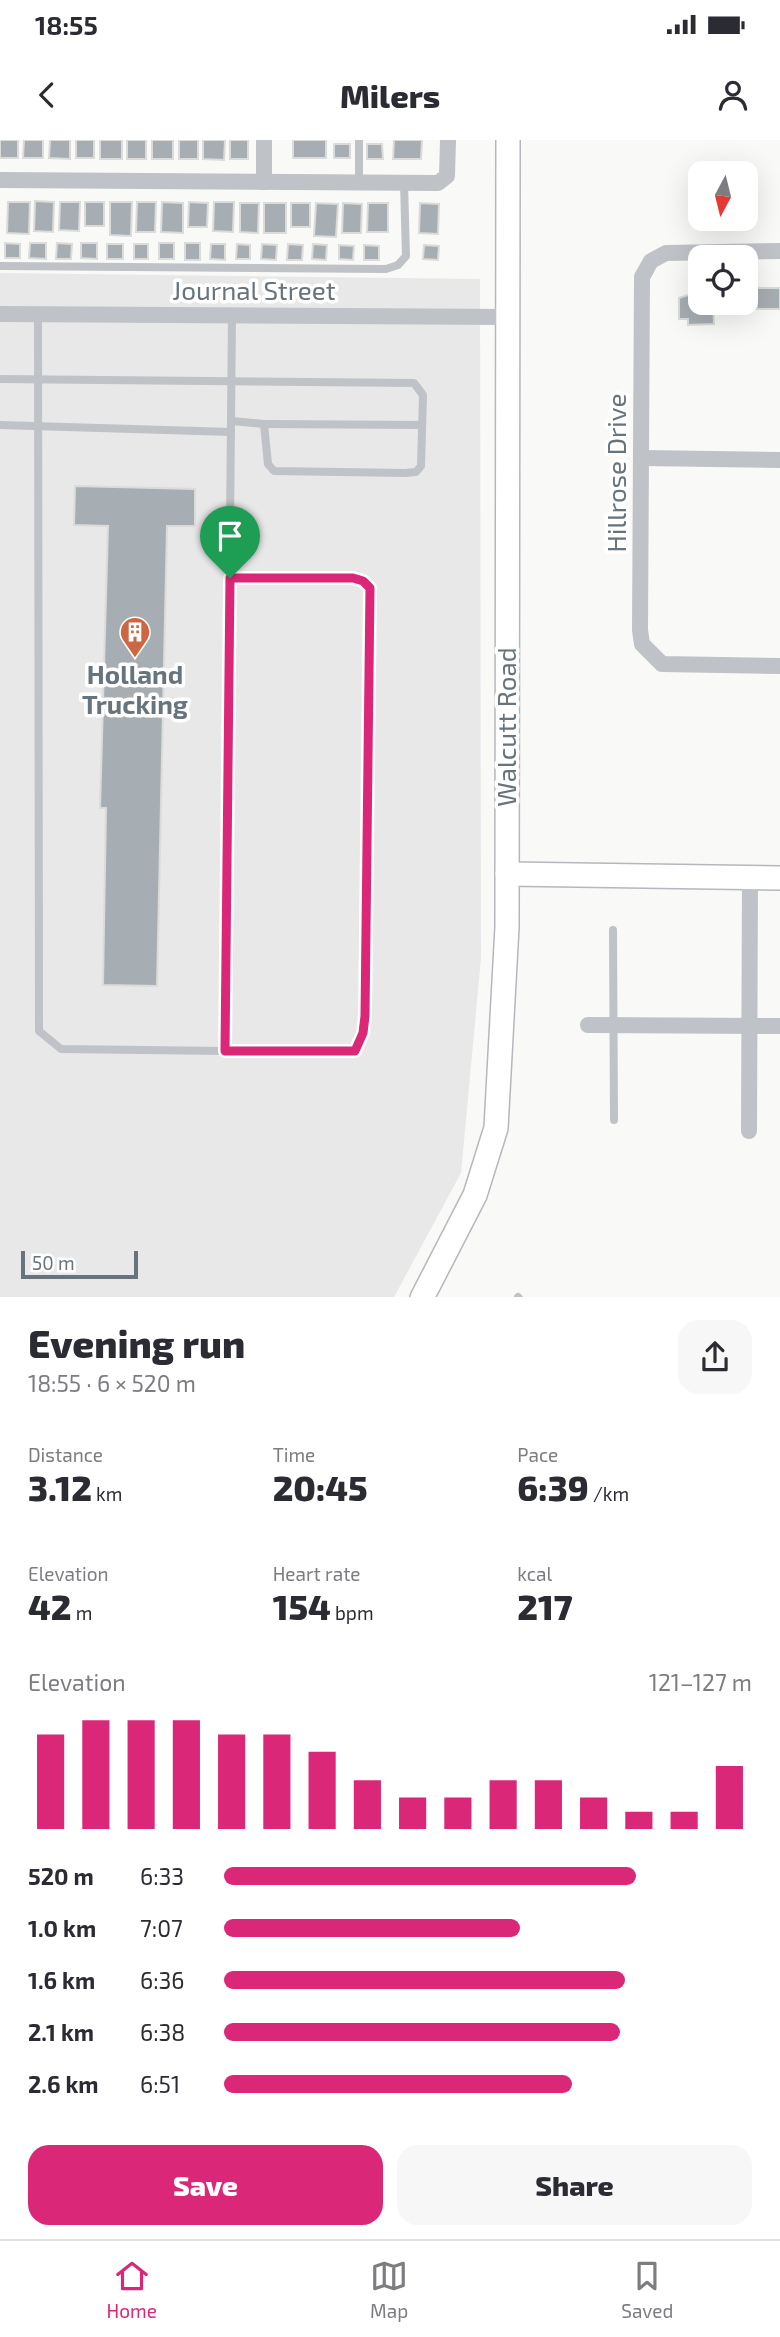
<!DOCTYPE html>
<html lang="en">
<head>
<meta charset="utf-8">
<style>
	:root { --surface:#fff; --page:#f7f7f7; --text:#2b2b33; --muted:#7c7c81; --line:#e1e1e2; --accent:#db2777 }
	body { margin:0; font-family:"Exo 2",sans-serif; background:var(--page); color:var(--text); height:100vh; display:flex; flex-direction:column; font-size:26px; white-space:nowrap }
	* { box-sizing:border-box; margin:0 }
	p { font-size:23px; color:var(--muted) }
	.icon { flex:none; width:38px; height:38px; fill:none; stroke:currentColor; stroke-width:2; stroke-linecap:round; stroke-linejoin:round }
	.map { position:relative; height:1157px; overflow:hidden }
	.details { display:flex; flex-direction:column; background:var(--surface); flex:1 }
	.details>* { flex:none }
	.needle { width:46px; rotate:187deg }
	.fabs { position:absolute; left:688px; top:21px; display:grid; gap:14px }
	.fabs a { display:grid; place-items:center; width:70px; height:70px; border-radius:14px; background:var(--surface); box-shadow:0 7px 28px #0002; font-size:35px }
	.scale { position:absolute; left:21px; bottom:18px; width:117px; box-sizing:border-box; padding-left:7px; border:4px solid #67747e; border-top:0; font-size:19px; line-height:24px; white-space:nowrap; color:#67747e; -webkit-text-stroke:5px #fff; paint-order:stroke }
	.pin { position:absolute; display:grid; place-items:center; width:60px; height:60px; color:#fff; margin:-72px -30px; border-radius:50% 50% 50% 0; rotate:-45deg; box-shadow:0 0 7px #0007 }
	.pin .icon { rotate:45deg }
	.round { display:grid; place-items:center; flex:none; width:74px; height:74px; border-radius:21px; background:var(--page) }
	.head { display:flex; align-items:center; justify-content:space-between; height:119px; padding:0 28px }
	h1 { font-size:38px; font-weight:800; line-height:52px }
	.stats { display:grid; grid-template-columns:repeat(3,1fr); gap:10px; height:119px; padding:7px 28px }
	.stats div { display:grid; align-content:center }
	.stats b { font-size:35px; font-weight:800 }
	.stats small { font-size:19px; font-weight:400 }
	.stats p { font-size:19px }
	.chart { height:196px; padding:14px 28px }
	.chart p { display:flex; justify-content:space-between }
	.chart svg { width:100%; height:126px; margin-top:7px; stroke:var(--accent); stroke-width:6 }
	.cta { display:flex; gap:14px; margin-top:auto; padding:14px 28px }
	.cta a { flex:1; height:80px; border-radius:21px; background:var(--accent); color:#fff; font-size:28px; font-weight:800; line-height:80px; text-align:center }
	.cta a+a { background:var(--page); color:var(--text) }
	ul { padding:0 28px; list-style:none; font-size:23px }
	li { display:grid; grid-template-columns:112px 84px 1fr; align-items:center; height:52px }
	li i { height:18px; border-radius:9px; background:var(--accent) }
	.status { display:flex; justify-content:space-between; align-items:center; height:49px; padding:0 35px; background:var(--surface); direction:ltr }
	.status svg { height:19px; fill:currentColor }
	header { display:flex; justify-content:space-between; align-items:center; height:91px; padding:0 28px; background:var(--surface); font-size:32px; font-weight:800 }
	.tabs { display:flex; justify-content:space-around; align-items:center; height:98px; border-top:2px solid var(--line); background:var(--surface); font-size:19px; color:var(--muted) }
	.tabs a { display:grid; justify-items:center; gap:4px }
	.tabs .selected { color:var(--accent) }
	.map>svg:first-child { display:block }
</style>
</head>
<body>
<div class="status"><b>18:55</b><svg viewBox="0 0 49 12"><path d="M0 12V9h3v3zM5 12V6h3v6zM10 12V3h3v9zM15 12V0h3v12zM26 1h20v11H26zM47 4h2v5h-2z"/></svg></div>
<header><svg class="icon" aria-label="back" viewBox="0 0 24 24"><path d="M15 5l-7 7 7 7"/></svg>Milers<svg class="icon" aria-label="person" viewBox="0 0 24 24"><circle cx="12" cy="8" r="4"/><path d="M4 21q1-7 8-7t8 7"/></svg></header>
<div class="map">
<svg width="780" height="1158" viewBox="0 0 780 1158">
	<rect width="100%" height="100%" fill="#f9f9f7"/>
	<!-- built -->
	<polygon fill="#e7e8e7" points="0,133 480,139 481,818 461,1033 394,1157 0,1158"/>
	<!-- building -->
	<g fill="#a7aeb3" stroke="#dbdbd9" stroke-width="2">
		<rect x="0" y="0" width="18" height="18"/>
		<polygon points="24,0 43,0 43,18 23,18"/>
		<polygon points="50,0 70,0 70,19 49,18"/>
		<rect x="76" y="0" width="18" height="18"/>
		<rect x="100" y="0" width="22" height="19"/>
		<rect x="127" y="0" width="19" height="19"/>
		<rect x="152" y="0" width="21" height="19"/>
		<rect x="179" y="0" width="19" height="19"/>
		<polygon points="203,0 225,0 224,20 203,19"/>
		<rect x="230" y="0" width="18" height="19"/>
		<rect x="293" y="0" width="33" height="18"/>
		<polygon points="394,0 422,0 421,19 393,19"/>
		<rect x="334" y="4" width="16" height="14"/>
		<polygon points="367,4 382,4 383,19 367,19"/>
		<polygon points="35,61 54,62 53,92 34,91"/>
		<polygon points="8,62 30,62 29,94 7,93"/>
		<polygon points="60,62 80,62 79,91 59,90"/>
		<rect x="85" y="62" width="19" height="24"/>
		<polygon points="110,62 132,62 131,96 110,95"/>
		<polygon points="137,62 156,62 155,92 136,92"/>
		<polygon points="162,62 183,63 183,93 161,92"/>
		<polygon points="189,62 208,63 207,87 188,87"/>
		<polygon points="214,62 234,62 233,92 213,91"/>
		<polygon points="240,63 259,63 258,93 240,92"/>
		<rect x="264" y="63" width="22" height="30"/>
		<rect x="291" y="63" width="19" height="24"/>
		<polygon points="316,63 338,64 336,97 314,96"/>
		<polygon points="343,63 362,64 361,93 342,93"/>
		<polygon points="368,63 388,63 388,92 367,92"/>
		<polygon points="420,63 439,64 438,94 419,93"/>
		<polygon points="5,103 20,104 20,118 5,118"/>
		<polygon points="30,103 46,103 46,119 29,118"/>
		<polygon points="57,103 72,104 71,119 56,119"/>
		<polygon points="81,103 97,103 97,119 81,118"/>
		<rect x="159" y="103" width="15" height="16"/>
		<rect x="185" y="103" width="15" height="17"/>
		<rect x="107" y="104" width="16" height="15"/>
		<rect x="134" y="104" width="14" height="15"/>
		<polygon points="211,104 225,104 225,120 210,119"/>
		<polygon points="237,104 250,105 250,119 236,119"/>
		<polygon points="262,104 277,105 276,120 261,119"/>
		<polygon points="288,104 303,105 302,120 287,120"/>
		<polygon points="313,104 327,105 326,120 312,119"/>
		<polygon points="339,105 354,106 353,120 339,119"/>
		<polygon points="364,105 379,106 379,120 364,120"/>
		<polygon points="424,105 439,106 438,120 423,119"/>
		<polygon points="691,147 700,147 700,163 713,163 714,184 688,185 688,179 679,179 679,158 691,154"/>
		<polygon points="756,148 780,148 780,169 757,169"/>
		<polygon points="718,163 745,163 746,168 729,168 729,164"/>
		<polygon points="75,346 195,349 195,386 167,386 157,846 103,845 106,668 100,668 108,386 74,385"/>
	</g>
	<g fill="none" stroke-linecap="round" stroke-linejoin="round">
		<!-- secondary casing -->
		<g stroke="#b4b8bc" stroke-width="26">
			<g id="secondary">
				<polyline points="507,734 780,738"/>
				<polyline points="422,1158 475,1055 496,988 507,787 508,0"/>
			</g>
		</g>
		<!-- lane -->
		<g stroke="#bfc2c6" stroke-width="8">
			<polyline points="359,43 359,0"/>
			<polyline points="0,126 386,129 398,125 406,116 404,42"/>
			<polyline points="38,174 39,891 61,909 225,911"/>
			<polyline points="0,239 414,243 423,255 421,326 416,332 405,333 274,331 268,324 264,284 232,281"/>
			<polyline points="264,284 422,285"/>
			<polyline points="0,285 231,292"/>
			<polyline points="230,438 353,438 363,441 370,448 365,876 363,893 355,911 225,911 232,175"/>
			<polyline points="613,790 614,980"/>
			<polyline points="518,1157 519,1158"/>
		</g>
		<!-- street -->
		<g stroke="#bfc2c6" stroke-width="16">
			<polyline points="0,40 438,43 447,36 448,0"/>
			<polyline points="264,42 264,0"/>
			<polyline points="780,111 666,113 651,121 642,137 640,490 642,504 662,524 780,526"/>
			<polyline points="0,174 507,177"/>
			<polyline points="642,318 780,320"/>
			<polyline points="588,885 780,886"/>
			<polyline points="749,991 750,738"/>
		</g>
		<!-- secondary -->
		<use href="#secondary" stroke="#fff" stroke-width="23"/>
	</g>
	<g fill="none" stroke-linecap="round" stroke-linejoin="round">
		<!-- route casing -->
		<g stroke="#fff" stroke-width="14">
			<polygon id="route" points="230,438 353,438 363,441 370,448 365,876 363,893 355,911 225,911"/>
		</g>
		<!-- route -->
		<use href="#route" stroke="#db2777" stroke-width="9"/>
	</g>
	<!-- icons -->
	<defs>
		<g id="building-pin" transform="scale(1.575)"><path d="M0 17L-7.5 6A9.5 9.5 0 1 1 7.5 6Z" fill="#cd6743" stroke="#fff"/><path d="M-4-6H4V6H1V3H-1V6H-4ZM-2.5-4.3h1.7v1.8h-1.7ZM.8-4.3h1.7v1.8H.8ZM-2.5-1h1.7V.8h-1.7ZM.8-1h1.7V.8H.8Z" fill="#fff"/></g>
	</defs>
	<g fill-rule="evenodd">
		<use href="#building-pin" x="135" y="492"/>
	</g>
	<g text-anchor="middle" stroke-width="7" stroke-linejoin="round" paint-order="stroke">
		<!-- street labels -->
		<g font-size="26" fill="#67747e" stroke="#fff">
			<text x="254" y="160">Journal Street</text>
			<text transform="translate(617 333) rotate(-90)" y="9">Hillrose Drive</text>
			<text transform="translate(507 587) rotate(-90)" y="9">Walcutt Road</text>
		</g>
		<!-- poi labels -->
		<g font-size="26" font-weight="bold" fill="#67747e" stroke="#fff">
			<text x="135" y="544">Holland<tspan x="135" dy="30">Trucking</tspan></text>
		</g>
	</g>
</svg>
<div class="fabs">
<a><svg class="needle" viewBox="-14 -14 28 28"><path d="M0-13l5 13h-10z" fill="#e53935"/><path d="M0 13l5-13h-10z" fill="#7c7c81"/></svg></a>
<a><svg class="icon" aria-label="locate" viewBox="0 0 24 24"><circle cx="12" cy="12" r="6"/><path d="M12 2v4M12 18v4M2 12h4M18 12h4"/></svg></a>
</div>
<div class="scale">50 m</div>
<div class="pin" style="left:230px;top:438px;background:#1e9e55"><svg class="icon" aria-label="arrive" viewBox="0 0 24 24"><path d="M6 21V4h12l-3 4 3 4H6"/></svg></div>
</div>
<section class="details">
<div class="head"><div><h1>Evening run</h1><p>18:55 · 6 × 520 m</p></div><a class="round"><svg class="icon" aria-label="share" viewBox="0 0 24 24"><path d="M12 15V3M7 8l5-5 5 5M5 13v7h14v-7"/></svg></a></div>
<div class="stats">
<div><p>Distance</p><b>3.12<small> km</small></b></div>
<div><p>Time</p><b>20:45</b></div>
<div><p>Pace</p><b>6:39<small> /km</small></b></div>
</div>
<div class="stats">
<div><p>Elevation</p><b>42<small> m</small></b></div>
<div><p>Heart rate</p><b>154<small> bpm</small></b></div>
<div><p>kcal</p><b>217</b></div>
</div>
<div class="chart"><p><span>Elevation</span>121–127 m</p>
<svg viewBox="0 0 160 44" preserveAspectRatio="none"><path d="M5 44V11M15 44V6M25 44V6M35 44V6M45 44V11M55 44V11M65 44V17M75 44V27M85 44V33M95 44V33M105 44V27M115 44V27M125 44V33M135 44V38M145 44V38M155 44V22"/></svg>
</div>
<ul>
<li><b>520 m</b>6:33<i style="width:78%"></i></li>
<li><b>1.0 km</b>7:07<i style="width:56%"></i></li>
<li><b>1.6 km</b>6:36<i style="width:76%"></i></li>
<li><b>2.1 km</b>6:38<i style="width:75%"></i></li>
<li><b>2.6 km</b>6:51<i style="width:66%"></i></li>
</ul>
<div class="cta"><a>Save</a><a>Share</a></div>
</section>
<nav class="tabs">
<a class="selected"><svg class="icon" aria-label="home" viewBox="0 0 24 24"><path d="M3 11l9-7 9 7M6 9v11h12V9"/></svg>Home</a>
<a><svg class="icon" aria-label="map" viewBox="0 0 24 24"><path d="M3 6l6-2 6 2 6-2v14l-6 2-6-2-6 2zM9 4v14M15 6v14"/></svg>Map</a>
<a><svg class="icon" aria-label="saved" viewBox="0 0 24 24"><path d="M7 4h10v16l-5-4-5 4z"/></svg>Saved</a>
</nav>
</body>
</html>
